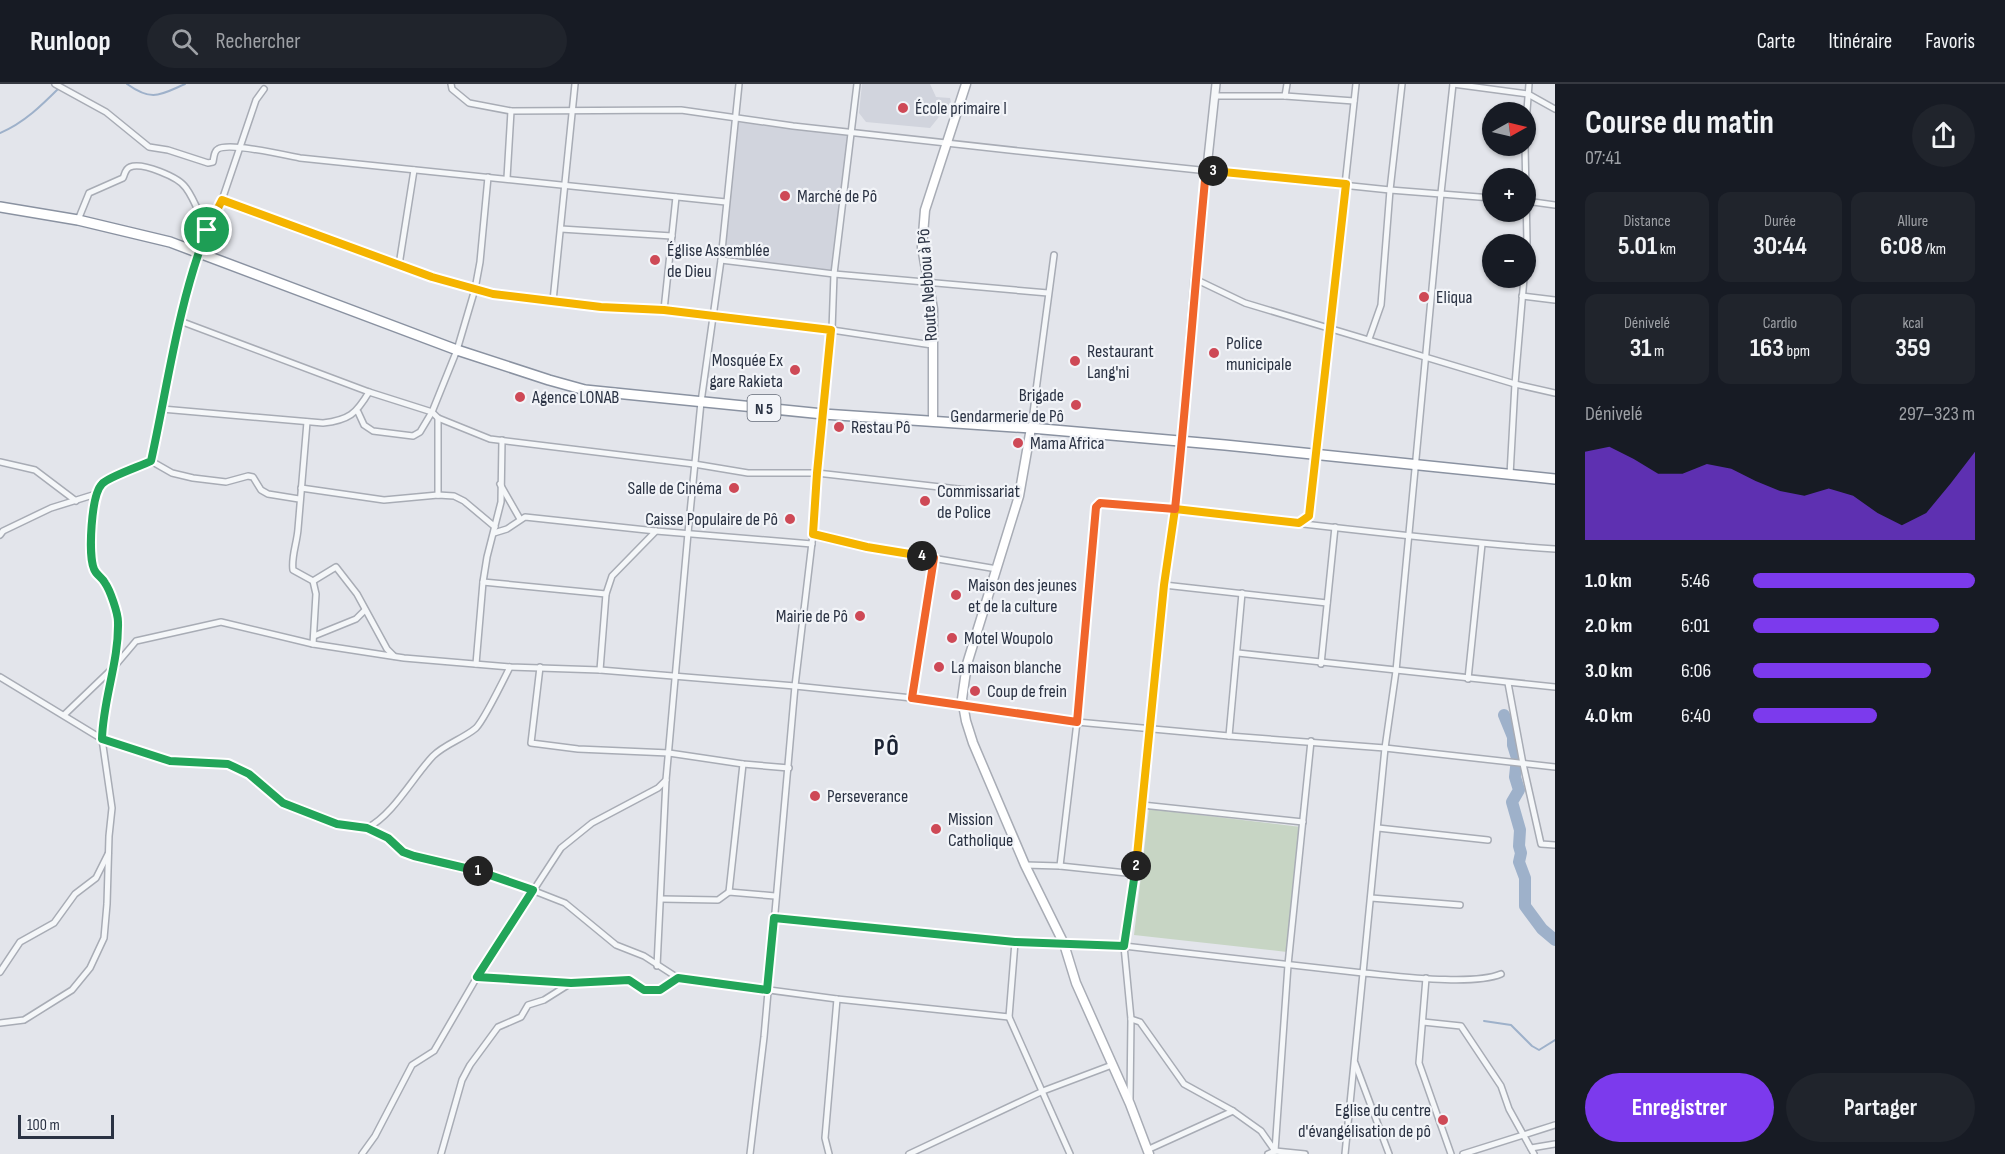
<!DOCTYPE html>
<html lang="fr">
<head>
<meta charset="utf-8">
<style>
	:root { --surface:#171b24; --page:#20242c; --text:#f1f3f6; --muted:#9ea1a6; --line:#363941; --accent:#7c3aed }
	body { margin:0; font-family:"Sofia Sans Condensed",sans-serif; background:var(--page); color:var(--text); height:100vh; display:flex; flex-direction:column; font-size:22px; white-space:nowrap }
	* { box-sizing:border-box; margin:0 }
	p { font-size:20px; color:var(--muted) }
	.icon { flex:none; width:33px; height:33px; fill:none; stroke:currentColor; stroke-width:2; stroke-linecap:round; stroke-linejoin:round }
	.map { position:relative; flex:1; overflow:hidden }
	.side { display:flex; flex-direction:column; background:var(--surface); width:450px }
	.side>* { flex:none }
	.needle { width:39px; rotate:82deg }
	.buttons { position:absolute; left:1482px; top:18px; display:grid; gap:12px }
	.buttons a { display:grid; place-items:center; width:54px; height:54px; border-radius:50%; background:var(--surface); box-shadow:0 2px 4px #0004; font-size:30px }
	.scale { position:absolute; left:18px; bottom:15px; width:96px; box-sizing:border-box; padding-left:6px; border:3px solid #2a3243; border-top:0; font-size:16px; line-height:21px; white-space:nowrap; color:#2a3243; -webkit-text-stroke:4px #f2f4f8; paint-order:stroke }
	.pin { position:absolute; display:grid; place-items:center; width:51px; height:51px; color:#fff; margin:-26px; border:3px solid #fff; border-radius:50%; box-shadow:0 2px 6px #0007 }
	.km { position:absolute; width:30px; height:30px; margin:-15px; border-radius:50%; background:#222; color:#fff; font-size:16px; line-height:30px; text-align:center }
	.round { display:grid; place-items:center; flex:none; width:63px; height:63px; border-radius:32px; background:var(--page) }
	.overview { display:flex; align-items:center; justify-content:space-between; height:102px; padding:0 30px }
	h1 { font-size:33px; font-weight:700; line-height:45px }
	.metrics { display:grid; grid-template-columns:repeat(3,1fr); gap:9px; height:102px; padding:6px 30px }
	.metrics div { display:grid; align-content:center; border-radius:12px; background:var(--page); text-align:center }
	.metrics b { font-size:26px; font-weight:700 }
	.metrics small { font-size:16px; font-weight:400 }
	.metrics p { font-size:16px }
	.chart { height:168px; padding:12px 30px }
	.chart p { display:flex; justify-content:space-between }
	.chart svg { width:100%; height:108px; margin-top:6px; fill:var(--accent); opacity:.7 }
	.button { display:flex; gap:12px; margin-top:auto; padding:12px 30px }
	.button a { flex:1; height:69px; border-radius:36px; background:var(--accent); color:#fff; font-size:24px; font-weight:700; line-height:69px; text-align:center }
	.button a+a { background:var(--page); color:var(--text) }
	ul { padding:0 30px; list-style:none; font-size:20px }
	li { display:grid; grid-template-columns:96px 72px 1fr; align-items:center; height:45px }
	li i { height:15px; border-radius:8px; background:var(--accent) }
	header { display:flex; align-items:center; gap:36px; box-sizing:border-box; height:84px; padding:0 30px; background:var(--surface); border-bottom:2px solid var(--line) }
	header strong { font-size:28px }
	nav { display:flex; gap:33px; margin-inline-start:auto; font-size:21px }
	.search { width:420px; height:54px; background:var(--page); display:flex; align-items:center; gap:15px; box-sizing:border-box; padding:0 21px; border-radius:33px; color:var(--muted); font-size:22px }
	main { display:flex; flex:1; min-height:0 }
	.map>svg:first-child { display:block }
</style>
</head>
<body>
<header>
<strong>Runloop</strong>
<div class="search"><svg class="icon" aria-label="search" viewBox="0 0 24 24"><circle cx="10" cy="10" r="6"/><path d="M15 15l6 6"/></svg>Rechercher</div>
<nav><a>Carte</a><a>Itinéraire</a><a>Favoris</a></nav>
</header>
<main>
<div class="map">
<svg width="1555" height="1070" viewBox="0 0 1555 1070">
	<rect width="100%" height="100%" fill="#e3e5eb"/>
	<!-- built -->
	<g fill="#d1d4dd">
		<polygon points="862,0 930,0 936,13 950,14 951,18 930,44 866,38 859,29"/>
		<polygon points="737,38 848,51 831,186 724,173"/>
	</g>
	<!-- green -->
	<polygon fill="#c7d5c4" points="1149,725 1301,743 1287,868 1134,851"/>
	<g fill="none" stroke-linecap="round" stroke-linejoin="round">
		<!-- stream -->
		<g stroke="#9eb1ca" stroke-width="2">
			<path d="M127,0C152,18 160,11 185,0"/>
			<path d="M0,49C24,39 42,21 60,3"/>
			<polyline points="1484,937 1511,941 1532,962 1539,966 1555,956"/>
		</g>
		<!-- river -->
		<polyline stroke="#9eb1ca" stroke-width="12" points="1504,631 1513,653 1513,661 1517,674 1515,693 1519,706 1512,718 1520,746 1519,762 1521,769 1519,778 1525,794 1525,822 1542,845 1555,856"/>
		<!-- minor casing -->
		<g stroke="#a8acb5" stroke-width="8">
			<g id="minor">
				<path d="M55,0L106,28L149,63L168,66L208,79L213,78C214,73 214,67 218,65C229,58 285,71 300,74L726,118"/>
				<polyline points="451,0 452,5 469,19 511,27 681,26 793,42 1028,68 1390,106 1492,114"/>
				<polyline points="1453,0 1528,10 1555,25"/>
				<polyline points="1215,12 1285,12 1354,17"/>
				<polyline points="1285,12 1287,0"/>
				<polyline points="1526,40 1529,0"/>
				<polyline points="1525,62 1527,158 1526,179"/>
				<polyline points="507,94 511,27"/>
				<polyline points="222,116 432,193 493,210 601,223 664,226 832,246 932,261"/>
				<polyline points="1526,117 1555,121"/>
				<path d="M78,136L89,109L123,94C125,90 125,85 130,83C142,78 179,93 186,104C195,116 200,133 207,146"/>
				<polyline points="561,145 672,152"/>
				<polyline points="721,176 834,190 1048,209"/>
				<polyline points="399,181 414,86"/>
				<polyline points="1195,195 1245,219 1515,300 1555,309"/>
				<polyline points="1522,212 1555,216"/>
				<polyline points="553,217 575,0"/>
				<polyline points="664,226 676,113"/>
				<polyline points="180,237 369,308 432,328 438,334 490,355 694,380 748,389 817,389 1019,412"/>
				<polyline points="1369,255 1381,221 1390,106 1402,0"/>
				<path d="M162,325L323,339C349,336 356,330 369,308"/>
				<polyline points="358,328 364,341 373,347 413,352 420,348 432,328 457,266 475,205 480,178 488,93"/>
				<path d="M307,338C304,374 301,409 298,445C297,459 291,473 293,486L313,497L316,510L313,560"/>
				<polyline points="1031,344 1054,171"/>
				<polyline points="151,377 172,389 193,394 226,398 248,392 253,393 261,406 268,410 299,415"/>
				<polyline points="0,378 35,386 76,417"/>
				<polyline points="1510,391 1515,300 1524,194"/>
				<polyline points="500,400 520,435"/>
				<polyline points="301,404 384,416 438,411 454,412 464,417 495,443"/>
				<polyline points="438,411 438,334"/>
				<polyline points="1309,432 1356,0"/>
				<polyline points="494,449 507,445 525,433 656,447 812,460"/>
				<polyline points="813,450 867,463 997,485"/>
				<polyline points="0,451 3,447 51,424 96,410"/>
				<polyline points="313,497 336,483 357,510 387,565 394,572"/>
				<polyline points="483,498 606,510"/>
				<polyline points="1164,501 1327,519"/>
				<polyline points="314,552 356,535 365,526"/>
				<polyline points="1238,569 1555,603"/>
				<polyline points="476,580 483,498 487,473 501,418 502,356"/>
				<polyline points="1321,580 1335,443"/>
				<polyline points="540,583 531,659 578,665 669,669 743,680 789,684"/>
				<polyline points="600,586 606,510 612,492 656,447"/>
				<polyline points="0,593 102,655 170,677 228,680 249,690 283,719 337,740 367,744 388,754 403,767 414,773 491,790 565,819 616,861 644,872 678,894 837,915 1009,933 1015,858"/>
				<polyline points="1468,595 1482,460"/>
				<polyline points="1508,599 1523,680 1541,760 1555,761"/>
				<polyline points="912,614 934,474"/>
				<polyline points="64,631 114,583 136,557 221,538 313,560 404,574 510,583 600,586 795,602 912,614 1077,638 1229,652 1385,664 1555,683"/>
				<polyline points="1229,652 1242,509"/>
				<polyline points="1142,721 1303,738"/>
				<path d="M367,744C393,731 413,693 433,672C445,660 463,655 476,644C484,636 504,595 510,583"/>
				<polyline points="1378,744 1488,756"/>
				<polyline points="1025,781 1060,782 1136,790"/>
				<path d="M1060,782L1077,638L1096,422L1100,419C1252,431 1403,455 1555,465"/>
				<polyline points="729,808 743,680"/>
				<polyline points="1371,814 1460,821"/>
				<polyline points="661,815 718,816 729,808 775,812"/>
				<polyline points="774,834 1015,858 1124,862 1363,889 1385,664 1396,587 1441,109 1453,0"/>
				<polyline points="657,882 666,696 688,449 701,318 721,176 739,0"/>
				<polyline points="0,888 20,858 54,839 75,810 96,794 108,770"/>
				<polyline points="477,893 571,899 629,896 644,905 660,906 678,894"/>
				<polyline points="1426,894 1419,979 1451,1070"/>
				<polyline points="1009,933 1070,1070"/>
				<polyline points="1131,935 1140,938 1184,1000 1233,1027 1261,1047 1275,1067"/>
				<polyline points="1423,938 1461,942 1501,1002 1509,1025 1534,1070"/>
				<polyline points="0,939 24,936 72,906 90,884 104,854 107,820 109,752 112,724 102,655 102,636 114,583 118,534 105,498 96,489 92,482 89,459 96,410 102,399 151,377 180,237 198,169 222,116 256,16 264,5"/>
				<polyline points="1355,979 1389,1070"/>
				<polyline points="1130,1015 1131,935 1124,862 1136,790 1164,501 1182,357"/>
				<polyline points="1531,1064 1555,1060"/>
				<polyline points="1147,1066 1233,1027"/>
				<polyline points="1275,1067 1288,881 1311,657"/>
				<polyline points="362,1070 375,1052 412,981 434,967 477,893 561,764 592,739 658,704 666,696"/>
				<polyline points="441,1070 462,996 470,981 498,943 521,933 528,921 544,916 571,899"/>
				<polyline points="750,1070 764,953 795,602 813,450 817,389 832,246 834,190 857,0"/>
				<polyline points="829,1070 825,1054 837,915"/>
				<polyline points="909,1070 1043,1007 1112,981"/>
				<polyline points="1268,1070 1275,1067 1305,1070"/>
				<path d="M1345,1070L1363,889C1397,892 1472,902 1501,890"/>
				<polyline points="1463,1070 1555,1041"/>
			</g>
		</g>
		<!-- tertiary casing -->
		<g stroke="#a8acb5" stroke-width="10">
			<polyline id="tertiary" points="1182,357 1195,195 1216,0"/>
		</g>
		<!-- secondary casing -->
		<g stroke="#a8acb5" stroke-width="11">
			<g id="secondary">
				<polyline points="933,337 933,225 922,163 925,126 966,0"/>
				<polyline points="1031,344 1019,412 967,580 962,615 966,637 973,659 1025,781 1064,860 1076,899 1130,1020 1149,1070"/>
			</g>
		</g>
		<!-- trunk casing -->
		<g stroke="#8a92a1" stroke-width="12">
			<polyline id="trunk" points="0,123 78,136 170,158 457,266 549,296 585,306 823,330 1031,344 1225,361 1555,395"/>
		</g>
		<!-- minor -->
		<use href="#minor" stroke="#f5f7f9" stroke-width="5"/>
		<!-- tertiary -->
		<use href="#tertiary" stroke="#f5f7f9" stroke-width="7"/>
		<!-- secondary -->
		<use href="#secondary" stroke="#fff" stroke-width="8"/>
		<!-- trunk -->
		<use href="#trunk" stroke="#fff" stroke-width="9"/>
	</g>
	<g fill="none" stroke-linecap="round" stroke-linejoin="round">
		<!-- split-1 casing -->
		<g stroke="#fff" stroke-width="12">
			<path id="split-1" d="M207,146C178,220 168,300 151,377C141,382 108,393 102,400C91,411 88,471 94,485C96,491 102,493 105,499C110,506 118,529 118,538C119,578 103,615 102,655L170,677L228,680L249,690L283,719L337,740L367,744L388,754L403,768L414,772L478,787"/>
		</g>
		<!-- split-2 casing -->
		<g stroke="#fff" stroke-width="12">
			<polyline id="split-2" points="478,787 533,806 477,893 571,899 629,896 644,906 660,906 678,894 767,906 774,834 1015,858 1124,862 1136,782"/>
		</g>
		<!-- split-3 casing -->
		<g stroke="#fff" stroke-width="12">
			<polyline id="split-3" points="1136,782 1164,501 1175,425 1299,439 1309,432 1346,100 1213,87"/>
		</g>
		<!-- split-4 casing -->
		<g stroke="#fff" stroke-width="12">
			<path id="split-4" d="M922,472L934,474L912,614L1077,638L1096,423L1100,419L1175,425C1187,312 1195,199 1206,86L1213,87"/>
		</g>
		<!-- split-5 casing -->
		<g stroke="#fff" stroke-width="12">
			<polyline id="split-5" points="207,146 222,116 432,193 493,210 601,223 664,226 831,246 817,389 813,450 867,463 922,472"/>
		</g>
		<!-- split-1 -->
		<use href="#split-1" stroke="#22a559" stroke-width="8"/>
		<!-- split-2 -->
		<use href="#split-2" stroke="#22a559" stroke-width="8"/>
		<!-- split-3 -->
		<use href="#split-3" stroke="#f5b400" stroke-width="8"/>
		<!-- split-4 -->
		<use href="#split-4" stroke="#f0652b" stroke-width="8"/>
		<!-- split-5 -->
		<use href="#split-5" stroke="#f5b400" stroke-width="8"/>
	</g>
	<!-- markers -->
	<g fill="#ce4956" stroke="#f2f4f8" stroke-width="2">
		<circle cx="903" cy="24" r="6"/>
		<circle cx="785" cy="112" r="6"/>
		<circle cx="655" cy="176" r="6"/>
		<circle cx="1424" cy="213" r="6"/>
		<circle cx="1214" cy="269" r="6"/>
		<circle cx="1075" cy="277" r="6"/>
		<circle cx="795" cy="286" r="6"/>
		<circle cx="520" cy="313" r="6"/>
		<circle cx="1076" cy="321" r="6"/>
		<circle cx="839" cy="343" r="6"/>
		<circle cx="1018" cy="359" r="6"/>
		<circle cx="734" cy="404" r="6"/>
		<circle cx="925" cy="417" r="6"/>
		<circle cx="790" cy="435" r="6"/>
		<circle cx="956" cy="511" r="6"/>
		<circle cx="860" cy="532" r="6"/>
		<circle cx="952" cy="554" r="6"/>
		<circle cx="939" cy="583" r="6"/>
		<circle cx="975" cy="607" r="6"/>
		<circle cx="815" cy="712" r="6"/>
		<circle cx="936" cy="745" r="6"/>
		<circle cx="1443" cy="1036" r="6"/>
	</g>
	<g text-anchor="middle" stroke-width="4.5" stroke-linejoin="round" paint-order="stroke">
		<!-- shield labels -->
		<rect fill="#f2f4f8" stroke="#666c79" stroke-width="1.5" x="747.5" y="311" width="33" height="26" rx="4.5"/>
		<g font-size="16" font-weight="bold" fill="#2a3243">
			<text x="764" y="330">N 5</text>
		</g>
		<!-- poi labels -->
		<g font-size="18" fill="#2a3243" stroke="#f2f4f8" text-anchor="start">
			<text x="915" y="30">École primaire I</text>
			<text x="797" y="118">Marché de Pô</text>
			<text x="667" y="172">Église Assemblée<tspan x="667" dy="21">de Dieu</tspan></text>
			<text x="1436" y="219">Eliqua</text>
			<text x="1226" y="265">Police<tspan x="1226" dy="21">municipale</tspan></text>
			<text x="1087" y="273">Restaurant<tspan x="1087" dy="21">Lang'ni</tspan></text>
			<text x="783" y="282" text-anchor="end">Mosquée Ex<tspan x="783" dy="21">gare Rakieta</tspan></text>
			<text x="1064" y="317" text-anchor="end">Brigade<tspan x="1064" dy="21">Gendarmerie de Pô</tspan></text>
			<text x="532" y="319">Agence LONAB</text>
			<text x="851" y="349">Restau Pô</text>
			<text x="1030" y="365">Mama Africa</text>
			<text x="722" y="410" text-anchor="end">Salle de Cinéma</text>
			<text x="937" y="413">Commissariat<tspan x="937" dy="21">de Police</tspan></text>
			<text x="778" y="441" text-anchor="end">Caisse Populaire de Pô</text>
			<text x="968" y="507">Maison des jeunes<tspan x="968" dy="21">et de la culture</tspan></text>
			<text x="848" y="538" text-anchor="end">Mairie de Pô</text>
			<text x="964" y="560">Motel Woupolo</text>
			<text x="951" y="589">La maison blanche</text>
			<text x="987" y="613">Coup de frein</text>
			<text x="827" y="718">Perseverance</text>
			<text x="948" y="741">Mission<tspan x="948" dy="21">Catholique</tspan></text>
			<text x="1431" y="1032" text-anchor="end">Eglise du centre<tspan x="1431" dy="21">d'évangélisation de pô</tspan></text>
		</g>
		<!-- street labels -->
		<g font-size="18" fill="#2a3243" stroke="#f2f4f8">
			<text transform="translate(927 201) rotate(-94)" y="6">Route Nebbou à Pô</text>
		</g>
		<!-- district labels -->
		<g font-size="24" font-weight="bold" letter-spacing="1.5" fill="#1c2334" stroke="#f2f4f8">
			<text x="887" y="671">PÔ</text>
		</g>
	</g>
</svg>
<div class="buttons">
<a><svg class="needle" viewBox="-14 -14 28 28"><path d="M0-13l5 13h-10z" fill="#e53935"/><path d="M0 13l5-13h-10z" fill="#9ea1a6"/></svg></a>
<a>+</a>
<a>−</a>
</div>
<div class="scale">100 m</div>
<div class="pin" style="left:207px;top:146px;background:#1e9e55"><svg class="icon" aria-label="arrive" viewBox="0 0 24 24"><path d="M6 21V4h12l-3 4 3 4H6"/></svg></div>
<b class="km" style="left:478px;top:787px">1</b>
<b class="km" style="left:1136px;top:782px">2</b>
<b class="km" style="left:1213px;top:87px">3</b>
<b class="km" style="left:922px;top:472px">4</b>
</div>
<section class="side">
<div class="overview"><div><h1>Course du matin</h1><p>07:41</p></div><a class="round"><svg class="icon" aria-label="share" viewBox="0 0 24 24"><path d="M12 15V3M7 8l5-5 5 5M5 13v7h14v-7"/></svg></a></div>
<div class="metrics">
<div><p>Distance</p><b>5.01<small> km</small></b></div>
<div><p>Durée</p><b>30:44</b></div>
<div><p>Allure</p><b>6:08<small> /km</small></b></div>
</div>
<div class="metrics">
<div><p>Dénivelé</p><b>31<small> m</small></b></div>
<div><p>Cardio</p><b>163<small> bpm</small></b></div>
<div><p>kcal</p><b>359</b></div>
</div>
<div class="chart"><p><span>Dénivelé</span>297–323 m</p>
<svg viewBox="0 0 160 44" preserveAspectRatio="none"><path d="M0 44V8L10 6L20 11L30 17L40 17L50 13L60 15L70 20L80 24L90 26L100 23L110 26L120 33L130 38L140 33L150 21L160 8V44z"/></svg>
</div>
<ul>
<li><b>1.0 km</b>5:46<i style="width:100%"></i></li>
<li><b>2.0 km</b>6:01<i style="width:84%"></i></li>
<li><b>3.0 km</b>6:06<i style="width:80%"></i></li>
<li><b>4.0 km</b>6:40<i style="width:56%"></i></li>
</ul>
<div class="button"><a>Enregistrer</a><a>Partager</a></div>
</section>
</main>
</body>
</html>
